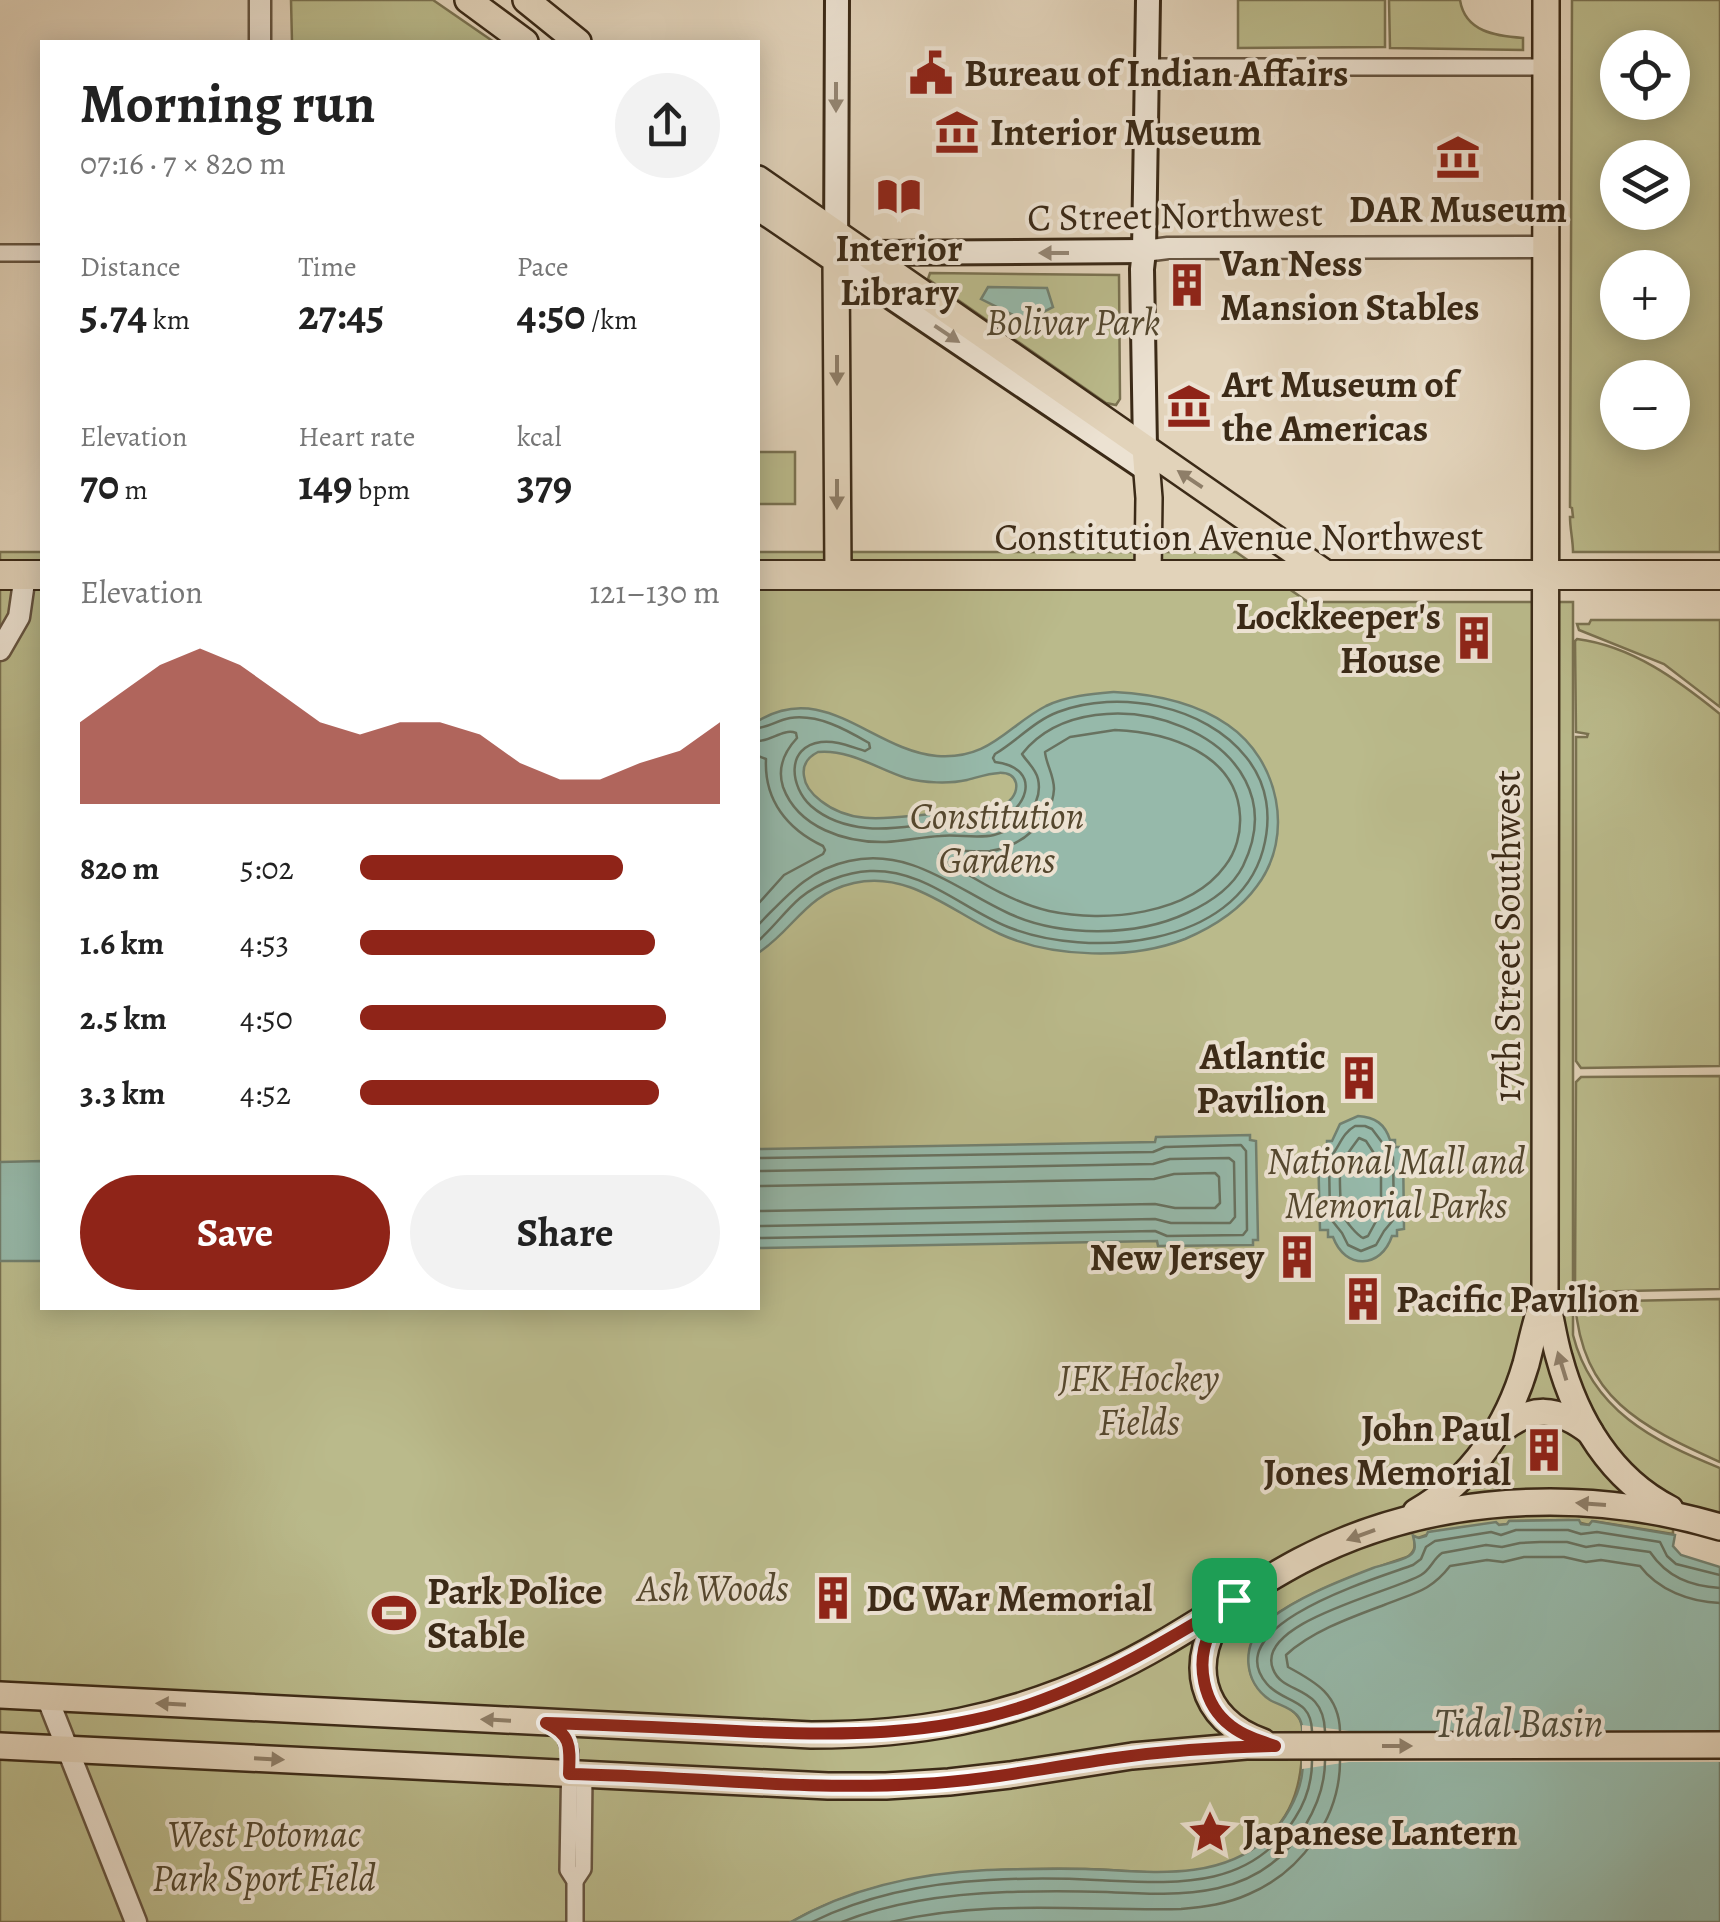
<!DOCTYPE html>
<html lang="en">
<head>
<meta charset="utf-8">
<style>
	:root { --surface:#fff; --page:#f2f2f2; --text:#222; --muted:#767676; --accent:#8f2418 }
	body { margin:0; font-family:Alegreya,serif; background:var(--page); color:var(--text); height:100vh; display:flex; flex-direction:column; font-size:38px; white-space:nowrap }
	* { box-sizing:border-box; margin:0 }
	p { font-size:32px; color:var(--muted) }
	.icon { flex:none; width:55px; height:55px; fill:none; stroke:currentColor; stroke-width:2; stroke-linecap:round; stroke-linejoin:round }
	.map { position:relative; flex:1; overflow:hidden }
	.drawer { position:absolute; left:40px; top:40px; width:720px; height:1270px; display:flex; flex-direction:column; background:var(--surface); border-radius:0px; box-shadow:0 5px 25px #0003 }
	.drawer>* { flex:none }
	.buttons { position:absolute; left:1600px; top:30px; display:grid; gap:20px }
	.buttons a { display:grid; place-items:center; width:90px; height:90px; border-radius:50%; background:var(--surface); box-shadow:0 5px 25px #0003; font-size:50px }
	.pin { position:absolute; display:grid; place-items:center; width:85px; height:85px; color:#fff; margin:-42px; border-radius:20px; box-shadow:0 5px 15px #0006 }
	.round { display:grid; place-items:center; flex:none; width:105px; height:105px; border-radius:52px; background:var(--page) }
	.headline { display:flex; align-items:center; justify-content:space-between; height:170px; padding:0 40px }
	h1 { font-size:55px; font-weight:700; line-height:75px }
	.stats { display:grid; grid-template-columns:repeat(3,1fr); gap:15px; height:170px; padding:10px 40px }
	.stats div { display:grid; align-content:center }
	.stats b { font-size:42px; font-weight:700 }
	.stats small { font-size:28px; font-weight:400 }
	.stats p { font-size:28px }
	.chart { height:280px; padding:20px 40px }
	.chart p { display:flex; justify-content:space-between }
	.chart svg { width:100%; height:180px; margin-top:10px; fill:var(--accent); opacity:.7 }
	.primary-button { display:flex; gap:20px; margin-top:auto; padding:20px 40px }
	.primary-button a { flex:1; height:115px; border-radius:60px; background:var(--accent); color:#fff; font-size:40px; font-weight:700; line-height:115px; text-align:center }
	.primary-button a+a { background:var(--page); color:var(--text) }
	ul { padding:0 40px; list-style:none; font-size:32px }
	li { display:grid; grid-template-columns:160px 120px 1fr; align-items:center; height:75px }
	li i { height:25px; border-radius:12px; background:var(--accent) }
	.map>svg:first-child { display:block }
</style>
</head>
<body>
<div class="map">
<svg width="1720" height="1922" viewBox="0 0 1720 1922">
	<rect width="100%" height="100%" fill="#e2d3ba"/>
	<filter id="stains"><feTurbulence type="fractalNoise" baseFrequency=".002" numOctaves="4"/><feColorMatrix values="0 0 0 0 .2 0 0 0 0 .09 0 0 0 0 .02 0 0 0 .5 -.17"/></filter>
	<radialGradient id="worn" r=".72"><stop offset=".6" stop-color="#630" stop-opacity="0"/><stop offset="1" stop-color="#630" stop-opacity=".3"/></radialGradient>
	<!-- green -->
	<g fill="#baba8b" stroke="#7a7251" stroke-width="2.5" fill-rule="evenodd">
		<polygon points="291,0 433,0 494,42 292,42"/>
		<polygon points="1238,0 1385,0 1385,47 1238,48"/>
		<path d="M1389,0H1460C1465,32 1496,36 1523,38V50L1390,48Z"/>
		<path d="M1572,0H1720V552H1573C1573,540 1570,529 1570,517H1573L1572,508L1570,507ZM1618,48H1672V102H1618ZM1618,158H1672V212H1618ZM1618,268H1672V322H1618ZM1618,378H1672V432H1618Z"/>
		<polygon points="930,273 1119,275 1120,399 1116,405 1106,403 928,279"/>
		<rect x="758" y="452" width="37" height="52"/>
		<path d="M0,552H42V1308H758V552H1236L1308,602H1573V1335C1592,1410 1653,1441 1720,1468V1516L1673,1504V1534L1593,1521L1589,1525L1569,1520L1510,1521L1508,1524L1429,1534L1418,1538L1414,1536C1415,1546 1416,1551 1407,1557C1368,1570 1285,1599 1258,1630C1248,1642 1246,1666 1253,1680C1263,1702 1288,1701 1299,1718C1305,1726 1302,1738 1302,1747C1302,1795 1286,1829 1244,1855C1199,1883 1137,1870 1087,1869C987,1867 880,1871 791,1922H0Z"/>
		<polygon points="1591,620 1720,620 1720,707 1664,664 1579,630 1577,624 1589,624"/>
		<path d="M1577,639C1632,646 1678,680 1720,714V1066L1581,1068L1576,1061V737H1587L1588,734L1576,732L1575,641Z"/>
		<polygon points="1720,1076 1720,1289 1580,1292 1575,1287 1576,1082 1581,1077"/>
		<path d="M1720,1299V1462C1640,1426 1582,1398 1575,1302Z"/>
	</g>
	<!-- water -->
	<g fill="#96b9aa" stroke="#72806f" stroke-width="2.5" fill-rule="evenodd">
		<polygon points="988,287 1047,288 1053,307 1025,321 981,299"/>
		<path d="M1114,692C1154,694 1195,702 1228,725C1279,760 1295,836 1257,886C1239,911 1213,927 1185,939C1132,960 1052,958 1000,934C953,913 909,870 854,883C805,894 794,930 758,953V721C825,680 872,750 937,756C990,760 1007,726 1046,706C1067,696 1091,694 1114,692ZM818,752C849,749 878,769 906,778C924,783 949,784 967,780C980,777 1011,764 1016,783C1017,788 1015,794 1012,798C993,822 958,811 932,814C893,817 854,827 821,801C813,795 805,786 804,776C802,764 808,757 818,752Z"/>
		<path d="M1358,1116C1375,1117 1385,1124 1390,1140H1395V1147H1403L1404,1229L1397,1230V1236H1392C1381,1269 1345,1270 1333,1237H1328V1230H1320L1318,1148H1327V1141H1332L1340,1124Z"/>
		<polygon points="1250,1135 1250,1140 1256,1141 1258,1240 1253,1240 1253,1245 1158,1246 1157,1241 758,1248 758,1149 1155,1142 1156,1137"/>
		<polygon points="42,1161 42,1261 0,1261 0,1162"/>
		<path d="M1569,1520H1579L1581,1524L1589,1525L1592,1521L1675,1535L1673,1546L1681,1555L1720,1567V1922H791C850,1888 920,1873 987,1870C1020,1869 1052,1868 1085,1869C1147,1871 1216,1883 1266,1839C1284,1823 1299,1797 1302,1774C1304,1764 1302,1753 1302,1743C1302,1733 1304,1723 1297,1715C1290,1707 1279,1705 1270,1700C1243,1682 1241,1644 1265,1623C1293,1599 1339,1581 1373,1568C1384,1564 1399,1562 1409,1556C1417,1551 1415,1544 1413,1536L1419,1538L1426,1536L1428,1532L1496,1522L1499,1525L1507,1524L1509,1521Z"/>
	</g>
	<!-- pier -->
	<polygon fill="#e2d3ba" points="1302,1725 1349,1731 1720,1730 1720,1762 1349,1762 1302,1769"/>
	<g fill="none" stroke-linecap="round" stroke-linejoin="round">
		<!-- shore -->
		<g stroke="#687260" stroke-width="2.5">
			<path d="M758,728C769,727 778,720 790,718C818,714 845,729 869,743L870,748L865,751C851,747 836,740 821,742C785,747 790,787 811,806C827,820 846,826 867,828C893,831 918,824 943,823C958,822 974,826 989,823C1027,815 1045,768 995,762L993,758L995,754C1017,741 1034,721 1058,712C1118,689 1205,705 1246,757C1268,784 1272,817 1263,850C1236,948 1088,959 1008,927C961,908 924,869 870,871C846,872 818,883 800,898C785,911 773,928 758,941"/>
			<path d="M1115,730C1167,732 1237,753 1240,816C1241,833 1236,852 1225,866C1189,915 1105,923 1049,911C1010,902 974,878 940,858L939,854L943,851C958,850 974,852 990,851C1021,847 1052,821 1054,789C1054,775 1046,764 1045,752L1070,737Z"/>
			<path d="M758,741C771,741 784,728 796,733L797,738C784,752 777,768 783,787C798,828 846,843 886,842C904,841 922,837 940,836C958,834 977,839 994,835C1018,829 1044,806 1038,779C1036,769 1027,762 1022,754C1093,664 1307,735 1243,866C1232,888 1209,903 1187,913C1136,937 1061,937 1010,914C957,890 911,847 849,861C807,870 786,897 758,925"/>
			<path d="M758,756L766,759C764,800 787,829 823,846L825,850L823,854L784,875L758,904"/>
			<path d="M1355,1126H1365L1372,1129L1393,1157L1394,1219L1384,1231L1376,1245L1361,1251L1348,1245L1342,1233L1330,1218L1329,1159C1339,1148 1342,1133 1355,1126Z"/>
			<path d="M1359,1138L1366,1141L1381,1164V1212L1368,1236L1363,1238C1357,1235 1346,1222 1343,1215C1340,1209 1339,1171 1341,1165C1343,1160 1356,1142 1359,1138Z"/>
			<polyline points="758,1158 1153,1152 1165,1147 1241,1145 1246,1151 1247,1230 1243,1235 1167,1236 1155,1231 758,1238"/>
			<polyline points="758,1171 1153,1164 1170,1159 1229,1158 1234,1162 1235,1217 1230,1223 1171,1223 1155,1219 758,1226"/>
			<polyline points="758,1186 1154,1179 1174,1174 1215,1173 1219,1177 1220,1203 1215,1208 1175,1208 1155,1204 758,1211"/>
			<path d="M1312,1731C1311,1697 1284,1704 1267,1684C1216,1625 1378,1578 1413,1565L1421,1559L1426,1547L1435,1541L1491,1532L1501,1535L1516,1530H1568L1581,1534L1597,1532L1660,1542L1667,1556L1676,1564L1720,1575"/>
			<path d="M1325,1731C1323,1683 1283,1696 1273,1669C1254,1622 1393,1592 1421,1575C1431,1569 1433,1559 1442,1553L1486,1545L1502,1547L1520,1543L1540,1542H1567L1586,1547L1599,1545L1650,1552C1667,1577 1690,1586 1720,1588"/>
			<path d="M1340,1731C1339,1695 1316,1682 1288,1667L1286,1655C1312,1631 1352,1617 1384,1605C1413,1593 1430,1592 1450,1566L1487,1560L1503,1562L1524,1557H1564L1586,1562L1601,1560L1640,1566C1658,1590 1690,1602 1720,1603"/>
			<path d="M812,1922C867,1895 928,1883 989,1880C1025,1878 1060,1878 1096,1880C1171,1883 1250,1892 1295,1818C1306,1801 1312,1782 1312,1761"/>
			<path d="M842,1922C894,1901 951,1894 1007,1892C1040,1891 1073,1891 1107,1892C1183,1896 1260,1900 1305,1826C1317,1806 1325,1784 1325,1761"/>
			<path d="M891,1922C989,1899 1082,1911 1181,1909C1205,1907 1227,1904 1249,1894C1301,1872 1340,1818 1340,1761"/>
		</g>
		<!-- pedestrian-tunnel -->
		<g stroke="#c1b199" stroke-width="12" stroke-dasharray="12 6" stroke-linecap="butt">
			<polyline points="1352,1076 1366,1076"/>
			<polyline points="1356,1301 1371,1301"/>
		</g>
		<!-- minor casing -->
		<g stroke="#655440" stroke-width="20">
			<g id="minor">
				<polyline points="1146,67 1546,67"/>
				<polyline points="0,253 42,253"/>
				<polyline points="552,1726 565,1735 570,1752 568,1870 575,1881 575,1922"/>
				<polyline points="575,1881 583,1869 584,1774"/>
			</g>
		</g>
		<!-- tertiary casing -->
		<g stroke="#655440" stroke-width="25">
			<g id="tertiary">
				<polyline points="260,42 260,0"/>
				<polyline points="1144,251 1168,248 1546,247"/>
				<polyline points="0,650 19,617 25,575"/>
				<polyline points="47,1697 136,1922"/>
			</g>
		</g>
		<!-- secondary casing -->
		<g stroke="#3b2a17" stroke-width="28">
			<g id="secondary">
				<polyline points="837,0 836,260 1147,470"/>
				<polyline points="864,253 1144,251"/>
				<polyline points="1145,448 1142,269 1144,251 1148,0"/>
			</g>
		</g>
		<!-- primary casing -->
		<g stroke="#3b2a17" stroke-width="30">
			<g id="primary">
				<polyline points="468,0 525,42"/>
				<polyline points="526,0 578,42"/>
				<path d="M1546,0L1545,1296C1551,1316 1553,1337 1559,1357C1576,1420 1611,1479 1670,1509"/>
				<polyline points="758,179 1328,575"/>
				<polyline points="758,207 836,260 838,575"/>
				<polyline points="1145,448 1149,498 1148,575"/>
				<path d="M1500,1431C1531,1405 1558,1407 1590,1432"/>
				<path d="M1416,1512C1472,1480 1508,1426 1526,1364C1532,1341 1536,1318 1545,1296"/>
				<path d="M1227,1607C1185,1659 1199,1720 1263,1742"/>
				<path d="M0,1695L811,1735C918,1735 1005,1719 1104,1674C1173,1643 1234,1596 1300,1561C1428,1494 1583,1486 1720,1527"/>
				<polyline points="0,1746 828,1786 886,1786 949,1782 1010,1775 1132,1756 1246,1746 1720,1745"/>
			</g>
		</g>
		<!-- trunk casing -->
		<g stroke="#3b2a17" stroke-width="32">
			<g id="trunk">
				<polyline points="0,575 42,575"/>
				<polyline points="758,575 1720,575"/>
			</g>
		</g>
		<!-- minor -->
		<use href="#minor" stroke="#ece2d2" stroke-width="15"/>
		<!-- tertiary -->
		<use href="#tertiary" stroke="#ece2d2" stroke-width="20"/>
		<!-- secondary -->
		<use href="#secondary" stroke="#ece2d2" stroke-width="22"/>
		<!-- primary -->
		<use href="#primary" stroke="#e2d3ba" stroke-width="25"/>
		<!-- trunk -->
		<use href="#trunk" stroke="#e2d3ba" stroke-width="28"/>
	</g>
	<!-- one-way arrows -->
	<defs><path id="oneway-solid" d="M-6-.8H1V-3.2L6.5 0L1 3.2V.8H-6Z" transform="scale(2.5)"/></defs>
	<g fill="#948674">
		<use href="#oneway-solid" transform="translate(836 97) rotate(90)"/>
		<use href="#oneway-solid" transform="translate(1054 253) rotate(-180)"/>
		<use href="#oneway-solid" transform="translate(947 334) rotate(34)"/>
	</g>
	<g fill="#8e7e68">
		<use href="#oneway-solid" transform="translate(837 370) rotate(90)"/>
		<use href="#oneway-solid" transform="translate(1190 479) rotate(-146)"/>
		<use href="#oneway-solid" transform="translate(837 494) rotate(90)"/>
		<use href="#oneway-solid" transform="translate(1562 1366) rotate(-107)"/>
		<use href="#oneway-solid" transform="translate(1591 1504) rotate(-176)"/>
		<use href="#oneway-solid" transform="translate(1361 1535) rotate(160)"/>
		<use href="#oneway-solid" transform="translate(171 1704) rotate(-177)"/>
		<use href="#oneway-solid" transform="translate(496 1720) rotate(-177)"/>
		<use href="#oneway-solid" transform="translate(1397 1746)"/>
		<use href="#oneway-solid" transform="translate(269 1759) rotate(3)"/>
	</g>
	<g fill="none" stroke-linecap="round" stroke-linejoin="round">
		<!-- route casing -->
		<g stroke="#fff" stroke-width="20">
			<path id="route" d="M1234,1600C1225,1610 1216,1620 1210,1632C1195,1663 1203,1705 1231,1726C1244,1736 1260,1741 1275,1746C1219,1747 1163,1751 1108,1759C1045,1768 983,1781 919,1784C803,1791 686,1776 569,1774C570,1747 572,1735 546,1723C609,1725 673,1728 736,1731C836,1736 935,1737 1031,1704C1103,1679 1168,1640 1234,1600Z"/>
		</g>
		<!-- route -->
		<use href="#route" stroke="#8f2418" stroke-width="12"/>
	</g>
	<!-- icons -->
	<defs>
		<g id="civic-bare" transform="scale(3.45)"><path d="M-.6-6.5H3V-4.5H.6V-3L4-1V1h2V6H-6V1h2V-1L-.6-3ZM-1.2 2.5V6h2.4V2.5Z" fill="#8f2418" stroke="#ece2d2" stroke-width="2.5" paint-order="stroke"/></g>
		<g id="museum-bare" transform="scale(3.45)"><path d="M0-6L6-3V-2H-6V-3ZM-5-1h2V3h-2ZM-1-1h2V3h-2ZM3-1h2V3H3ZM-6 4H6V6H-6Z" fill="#8f2418" stroke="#ece2d2" stroke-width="2.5" paint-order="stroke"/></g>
		<g id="library-bare" transform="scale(3.45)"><path d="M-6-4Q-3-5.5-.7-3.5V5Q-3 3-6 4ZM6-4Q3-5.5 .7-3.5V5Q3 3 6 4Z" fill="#8f2418" stroke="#ece2d2" stroke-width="2.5" paint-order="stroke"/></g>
		<g id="building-bare" transform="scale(3.45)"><path d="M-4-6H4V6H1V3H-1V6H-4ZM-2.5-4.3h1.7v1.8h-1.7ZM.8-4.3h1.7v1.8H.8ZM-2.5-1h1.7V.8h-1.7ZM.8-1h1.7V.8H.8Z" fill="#8f2418" stroke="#ece2d2" stroke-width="2.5" paint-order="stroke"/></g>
		<g id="stadium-bare" transform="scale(3.45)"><path d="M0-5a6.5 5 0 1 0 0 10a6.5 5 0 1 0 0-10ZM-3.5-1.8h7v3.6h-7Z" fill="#8f2418" stroke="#ece2d2" stroke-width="2.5" paint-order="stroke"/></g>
		<g id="sight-bare" transform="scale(3.45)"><path d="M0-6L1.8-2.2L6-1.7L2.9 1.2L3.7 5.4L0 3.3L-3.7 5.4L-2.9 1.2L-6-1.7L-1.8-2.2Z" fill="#8f2418" stroke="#ece2d2" stroke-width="2.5" paint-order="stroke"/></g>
	</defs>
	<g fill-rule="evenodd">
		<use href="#civic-bare" x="931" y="73"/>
		<use href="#museum-bare" x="957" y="132"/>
		<use href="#museum-bare" x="1458" y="157"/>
		<use href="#library-bare" x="899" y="196"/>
		<use href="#building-bare" x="1187" y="285"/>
		<use href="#museum-bare" x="1189" y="406"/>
		<use href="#building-bare" x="1474" y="638"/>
		<use href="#building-bare" x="1359" y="1078"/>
		<use href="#building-bare" x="1297" y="1257"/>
		<use href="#building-bare" x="1363" y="1299"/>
		<use href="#building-bare" x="1544" y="1450"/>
		<use href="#building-bare" x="833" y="1598"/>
		<use href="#stadium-bare" x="394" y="1613"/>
		<use href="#sight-bare" x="1210" y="1832"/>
	</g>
	<g text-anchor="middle" stroke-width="8" stroke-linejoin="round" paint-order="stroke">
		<!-- poi labels -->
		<g font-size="38" font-weight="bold" fill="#3b2a17" stroke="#ece2d2" text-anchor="start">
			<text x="964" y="86">Bureau of Indian Affairs</text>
			<text x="990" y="145">Interior Museum</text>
			<text x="1458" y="222" text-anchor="middle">DAR Museum</text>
			<text x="899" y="261" text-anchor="middle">Interior<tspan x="899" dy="44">Library</tspan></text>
			<text x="1220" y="276">Van Ness<tspan x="1220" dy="44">Mansion Stables</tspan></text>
			<text x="1222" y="397">Art Museum of<tspan x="1222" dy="44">the Americas</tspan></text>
			<text x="1441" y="629" text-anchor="end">Lockkeeper's<tspan x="1441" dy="44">House</tspan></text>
			<text x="1326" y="1069" text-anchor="end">Atlantic<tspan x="1326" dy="44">Pavilion</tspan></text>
			<text x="1264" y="1270" text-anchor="end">New Jersey</text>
			<text x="1396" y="1312">Pacific Pavilion</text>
			<text x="1511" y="1441" text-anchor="end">John Paul<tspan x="1511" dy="44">Jones Memorial</tspan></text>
			<text x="427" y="1604">Park Police<tspan x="427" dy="44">Stable</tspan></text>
			<text x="866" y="1611">DC War Memorial</text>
			<text x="1243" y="1845">Japanese Lantern</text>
		</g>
		<!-- street labels -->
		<g font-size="38" fill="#3b2a17" stroke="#ece2d2">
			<text transform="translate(1175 215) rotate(-1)" y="13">C Street Northwest</text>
			<text x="1239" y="550">Constitution Avenue Northwest</text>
			<text transform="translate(1507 936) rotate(-90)" y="13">17th Street Southwest</text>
		</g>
		<!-- park labels -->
		<g font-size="38" font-style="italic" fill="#54472e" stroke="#ece2d2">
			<text x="1073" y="335">Bolivar Park</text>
			<text x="997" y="829">Constitution<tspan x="997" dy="44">Gardens</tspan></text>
			<text x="1396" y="1174">National Mall and<tspan x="1396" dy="44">Memorial Parks</tspan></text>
			<text x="1139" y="1391">JFK Hockey<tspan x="1139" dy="44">Fields</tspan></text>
			<text x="713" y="1601">Ash Woods</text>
			<text x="264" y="1847">West Potomac<tspan x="264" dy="44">Park Sport Field</tspan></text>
		</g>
		<!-- water labels -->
		<g font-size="40" font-style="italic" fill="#524e3c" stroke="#ece2d2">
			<text x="1519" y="1737">Tidal Basin</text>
		</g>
	</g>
	<rect width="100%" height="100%" filter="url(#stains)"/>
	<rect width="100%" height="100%" fill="url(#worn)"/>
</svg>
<div class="buttons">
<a><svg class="icon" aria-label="locate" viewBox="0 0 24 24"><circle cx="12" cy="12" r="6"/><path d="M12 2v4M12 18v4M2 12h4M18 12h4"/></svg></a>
<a><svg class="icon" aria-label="layers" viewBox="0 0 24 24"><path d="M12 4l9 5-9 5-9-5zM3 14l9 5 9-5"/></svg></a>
<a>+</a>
<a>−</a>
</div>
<div class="pin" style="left:1234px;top:1600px;background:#1e9e55"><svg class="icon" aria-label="arrive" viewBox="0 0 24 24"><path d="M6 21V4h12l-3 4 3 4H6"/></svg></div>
<section class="drawer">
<div class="headline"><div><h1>Morning run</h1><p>07:16 · 7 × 820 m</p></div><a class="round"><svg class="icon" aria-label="share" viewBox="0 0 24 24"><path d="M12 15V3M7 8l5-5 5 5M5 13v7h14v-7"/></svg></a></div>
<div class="stats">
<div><p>Distance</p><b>5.74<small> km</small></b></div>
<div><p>Time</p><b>27:45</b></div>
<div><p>Pace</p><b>4:50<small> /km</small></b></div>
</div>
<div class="stats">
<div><p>Elevation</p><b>70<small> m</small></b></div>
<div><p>Heart rate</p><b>149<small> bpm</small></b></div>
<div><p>kcal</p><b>379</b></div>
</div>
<div class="chart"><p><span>Elevation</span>121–130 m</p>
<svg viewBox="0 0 160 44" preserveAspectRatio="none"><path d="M0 44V24L10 17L20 10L30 6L40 10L50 17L60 24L70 27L80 24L90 24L100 27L110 34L120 38L130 38L140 34L150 31L160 24V44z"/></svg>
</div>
<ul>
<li><b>820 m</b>5:02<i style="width:73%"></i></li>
<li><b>1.6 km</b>4:53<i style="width:82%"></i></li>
<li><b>2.5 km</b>4:50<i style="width:85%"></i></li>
<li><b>3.3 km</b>4:52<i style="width:83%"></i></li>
</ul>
<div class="primary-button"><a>Save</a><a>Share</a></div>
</section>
</div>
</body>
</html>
